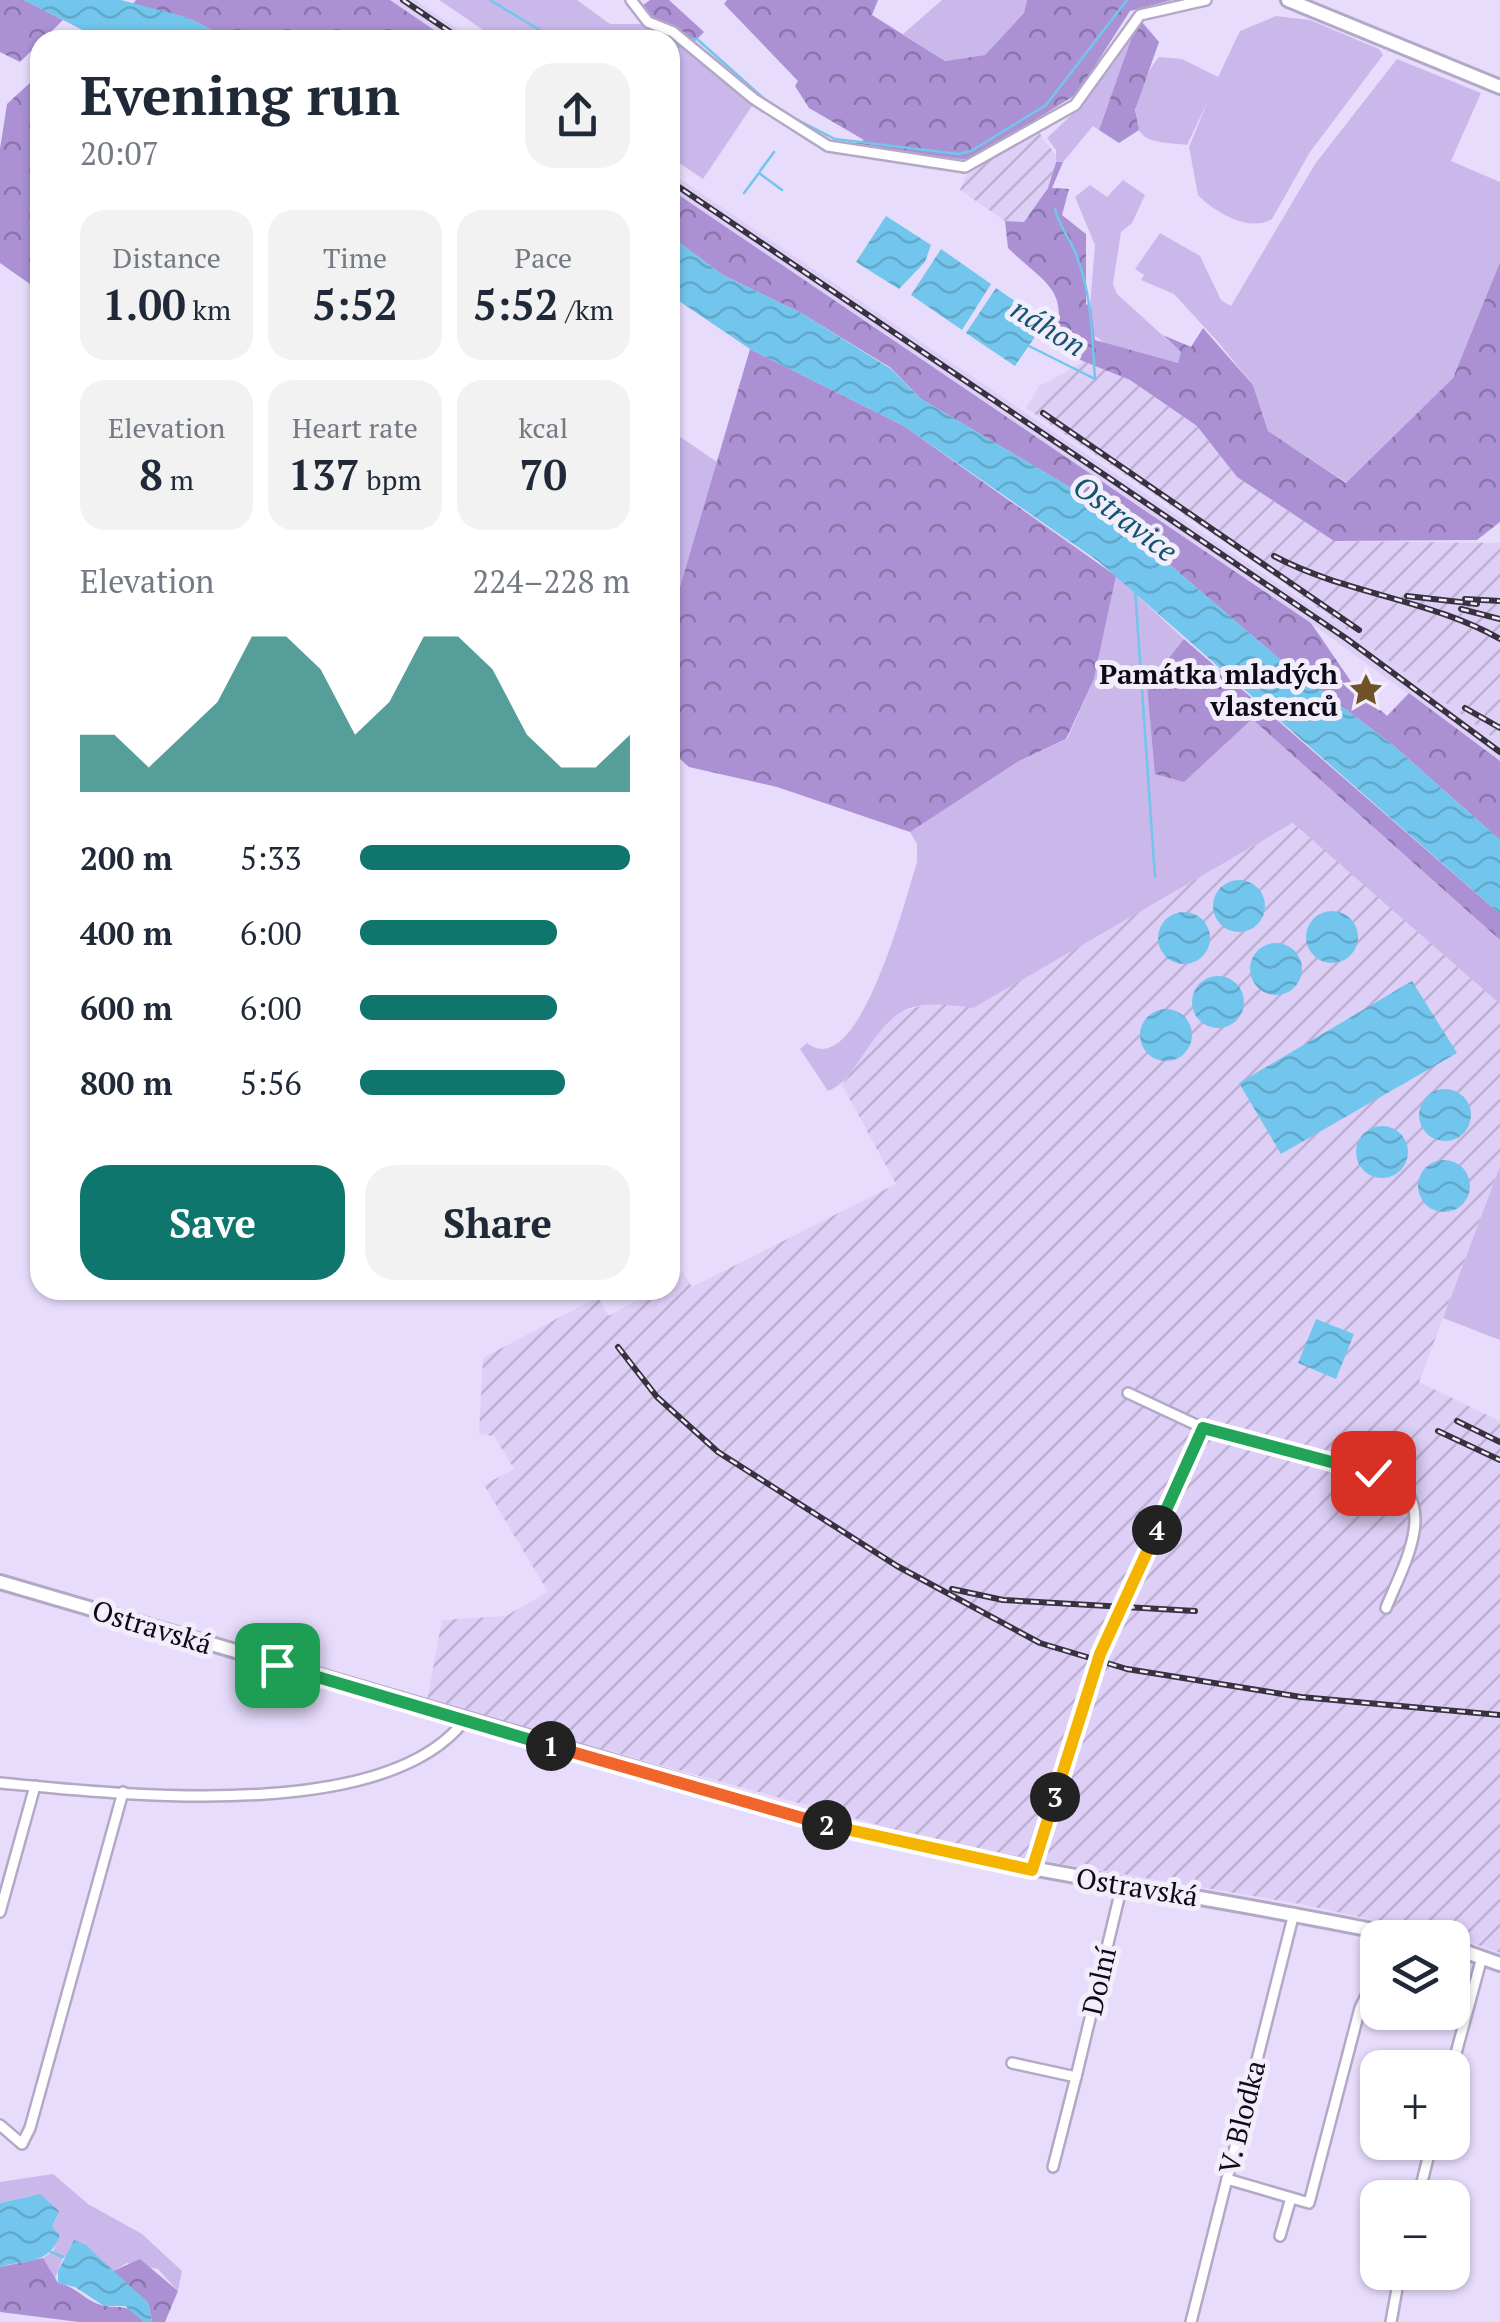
<!DOCTYPE html>
<html lang="en">
<head>
<meta charset="utf-8">
<style>
	:root { --surface:#fff; --page:#f2f2f3; --text:#1f2937; --muted:#747a83; --accent:#0f766e }
	body { margin:0; font-family:"PT Serif",serif; background:var(--page); color:var(--text); height:100vh; display:flex; flex-direction:column; font-size:38px; white-space:nowrap }
	* { box-sizing:border-box; margin:0 }
	p { font-size:32px; color:var(--muted) }
	.icon { flex:none; width:55px; height:55px; fill:none; stroke:currentColor; stroke-width:2; stroke-linecap:round; stroke-linejoin:round }
	.map { position:relative; flex:1; overflow:hidden }
	.panel { position:absolute; left:30px; top:30px; width:650px; height:1270px; display:flex; flex-direction:column; background:var(--surface); border-radius:30px; box-shadow:0 2px 8px #0004 }
	.panel>* { flex:none }
	.fabs { position:absolute; left:1360px; top:1920px; display:grid; gap:20px }
	.fabs a { display:grid; place-items:center; width:110px; height:110px; border-radius:20px; background:var(--surface); box-shadow:0 2px 8px #0004; font-size:50px }
	.pin { position:absolute; display:grid; place-items:center; width:85px; height:85px; color:#fff; margin:-42px; border-radius:20px; box-shadow:0 5px 15px #0006 }
	.km { position:absolute; width:50px; height:50px; margin:-25px; border-radius:50%; background:#222; color:#fff; font-size:28px; line-height:50px; text-align:center }
	.round { display:grid; place-items:center; flex:none; width:105px; height:105px; border-radius:30px; background:var(--page) }
	.summary { display:flex; align-items:center; justify-content:space-between; height:170px; padding:0 50px }
	h1 { font-size:55px; font-weight:600; line-height:75px }
	.figures { display:grid; grid-template-columns:repeat(3,1fr); gap:15px; height:170px; padding:10px 50px }
	.figures div { display:grid; align-content:center; border-radius:25px; background:var(--page); text-align:center }
	.figures b { font-size:42px; font-weight:600 }
	.figures small { font-size:28px; font-weight:400 }
	.figures p { font-size:28px }
	.chart { height:280px; padding:20px 50px }
	.chart p { display:flex; justify-content:space-between }
	.chart svg { width:100%; height:180px; margin-top:10px; fill:var(--accent); opacity:.7 }
	.primary-button { display:flex; gap:20px; margin-top:auto; padding:20px 50px }
	.primary-button a { flex:1; height:115px; border-radius:30px; background:var(--accent); color:#fff; font-size:40px; font-weight:600; line-height:115px; text-align:center }
	.primary-button a+a { background:var(--page); color:var(--text) }
	ul { padding:0 50px; list-style:none; font-size:32px }
	li { display:grid; grid-template-columns:160px 120px 1fr; align-items:center; height:75px }
	li i { height:25px; border-radius:12px; background:var(--accent) }
	.map>svg:first-child { display:block }
</style>
</head>
<body>
<div class="map">
<svg width="1500" height="2322" viewBox="0 0 1500 2322">
	<defs>
		<pattern id="industrial-furrows" width="10" height="10" patternUnits="userSpaceOnUse" patternTransform="scale(2.5)"><rect width="10" height="10" fill="#decff7"/><path d="M-1 1l2-2M0 10L10 0M9 11l2-2" fill="none" stroke="#bdb0d3"/></pattern>
		<pattern id="forest-crowns" width="20" height="18" patternUnits="userSpaceOnUse" patternTransform="scale(2.5)"><rect width="20" height="18" fill="#ab91d3"/><path d="M2 6a3 3 0 1 1 6 0M12 15a3 3 0 1 1 6 0" fill="none" stroke="#8a75aa"/></pattern>
		<pattern id="water-waves" width="16" height="10" patternUnits="userSpaceOnUse" patternTransform="scale(2.5)"><rect width="16" height="10" fill="#72c5ec"/><path d="M0 5q4-4 8 0t8 0" fill="none" stroke="#62a8ca"/></pattern>
	</defs>
	<rect width="100%" height="100%" fill="#e7dcfc"/>
	<!-- built -->
	<g fill="#decff7">
		<polygon points="390,0 415,0 474,40 449,40"/>
		<polygon points="670,172 1351,633 1500,743 1500,761 1311,623 670,189"/>
	</g>
	<!-- industrial -->
	<g fill="url(#industrial-furrows)">
		<polygon points="1038,131 1057,157 1048,188 1024,222 1005,221 960,190 968,171"/>
		<polygon points="1085,361 1130,380 1197,426 1237,477 1334,541 1500,543 1500,743 1270,573 1026,408 1040,386"/>
		<polygon points="1294,823 1500,1004 1500,1166 1419,1382 1500,1421 1500,1953 1464,1940 1300,1904 955,1846 427,1701 442,1620 506,1616 548,1592 484,1485 514,1469 494,1436 479,1434 483,1358 598,1297 609,1316 653,1290 670,1290 670,1280 683,1272 692,1287 896,1184 842,1085 889,1016 933,1002 973,1007"/>
	</g>
	<!-- grass -->
	<g fill="#cbb8eb">
		<polygon points="439,0 577,0 610,24 646,24 671,34 754,103 703,179 670,157 670,40 498,40"/>
		<polygon points="942,0 1027,0 1024,13 985,55 945,61 903,34"/>
		<path d="M1276,16L1310,20L1379,49L1383,55L1310,152L1272,219C1250,233 1214,212 1198,195L1189,147L1208,101L1187,145C1175,143 1158,144 1147,138C1121,123 1145,73 1159,57L1182,59L1218,77L1240,31Z"/>
		<polygon points="1135,28 1099,130 1093,126 1063,162 1056,162 1056,150 1047,138 1079,108"/>
		<polygon points="1397,59 1481,93 1451,161 1500,182 1500,262 1453,378 1347,483 1268,431 1253,385 1218,342 1174,294 1141,280 1144,275 1135,269 1160,233 1200,256 1221,300 1231,306 1315,164"/>
		<polygon points="1123,180 1145,195 1132,223 1121,232 1113,284 1117,294 1181,352 1178,363 1109,347 1094,335 1090,305 1095,245 1075,197 1090,185 1107,197"/>
		<polygon points="670,430 717,462 670,621"/>
		<path d="M1116,576L1184,639L1147,685L1228,739L1252,719L1500,940V1004L1293,823L973,1008C902,998 895,1008 856,1065C847,1078 842,1085 828,1091L800,1049L807,1043C859,1085 907,893 917,862V844L910,832L1019,761L1067,739L1094,679Z"/>
		<polygon points="1500,1166 1500,1340 1443,1318"/>
		<polygon points="53,2174 88,2204 142,2234 182,2271 178,2291 158,2269 127,2263 113,2271 99,2259 63,2257 55,2279 43,2258 53,2251 60,2235 51,2228 57,2217 30,2196 0,2203 0,2182"/>
	</g>
	<!-- forest -->
	<g fill="url(#forest-crowns)">
		<polygon points="0,0 24,0 63,20 20,62 0,52"/>
		<polygon points="136,0 390,0 449,40 232,40 186,17 132,5"/>
		<polygon points="650,0 669,0 704,32 694,42 649,19 639,8"/>
		<polygon points="727,0 878,0 872,15 945,61 985,55 1024,13 1027,0 1172,0 1130,11 1077,94 970,160 847,146 864,140 809,108 795,86 798,81 724,4"/>
		<polygon points="1142,22 1159,42 1135,110 1139,130 1119,143 1099,130 1135,28"/>
		<polygon points="32,81 40,85 40,291 0,263 0,149 7,104"/>
		<path d="M1056,162H1063L1052,188L1069,189L1062,215L1086,234V304L1091,307L1095,340L1178,363L1181,352L1163,335L1191,347L1203,328L1253,385L1268,431L1346,483L1453,378L1500,262V522L1477,540L1334,541L1237,477L1197,426L1130,380L1063,353L1054,335C1071,290 1039,279 1008,248L1005,221L1024,222L1048,188Z"/>
		<polygon points="670,189 1311,623 1352,683 1387,716 1409,693 1500,761 1500,840 1394,746 1276,656 1100,505 921,399 891,368 801,313 723,275 670,236"/>
		<polygon points="750,349 904,426 1116,576 1094,679 1066,739 1019,761 910,832 777,787 689,767 670,750 670,621"/>
		<polygon points="1184,639 1500,914 1500,940 1252,719 1184,782 1155,774 1147,685"/>
		<path d="M43,2258L58,2283C76,2286 84,2300 101,2305C120,2310 127,2301 144,2322H79L0,2312V2267Z"/>
		<polygon points="140,2259 178,2291 165,2322 152,2322 148,2303 113,2271"/>
	</g>
	<!-- water -->
	<g fill="url(#water-waves)">
		<polygon points="24,0 121,0 186,17 232,40 102,40"/>
		<polygon points="886,216 931,245 925,262 899,289 856,262"/>
		<polygon points="670,236 723,275 801,313 891,369 921,399 1100,505 1276,656 1394,746 1500,840 1500,914 1098,561 904,426 750,349 670,295"/>
		<polygon points="941,249 991,284 962,330 911,295"/>
		<polygon points="996,288 1045,322 1015,366 966,333"/>
		<circle cx="1239" cy="906" r="26"/>
		<circle cx="1332" cy="937" r="26"/>
		<circle cx="1184" cy="938" r="26"/>
		<circle cx="1276" cy="969" r="26"/>
		<circle cx="1218" cy="1002" r="26"/>
		<polygon points="1412,981 1457,1053 1281,1154 1239,1083"/>
		<circle cx="1166" cy="1035" r="26"/>
		<circle cx="1445" cy="1115" r="26"/>
		<circle cx="1382" cy="1152" r="26"/>
		<circle cx="1444" cy="1186" r="26"/>
		<polygon points="1316,1319 1354,1334 1336,1379 1298,1363"/>
		<path d="M40,2194L59,2211L52,2227L60,2235C49,2266 25,2259 0,2267V2203Z"/>
		<polygon points="74,2240 86,2245 148,2303 152,2322 144,2322 125,2306 104,2306 75,2287 58,2283 58,2271"/>
	</g>
	<g fill="none" stroke-linecap="round" stroke-linejoin="round">
		<!-- stream -->
		<g stroke="#72c5ec" stroke-width="2.5">
			<polyline points="490,0 556,40"/>
			<polyline points="690,39 697,39 771,105"/>
			<polyline points="670,53 683,44"/>
			<polyline points="782,112 835,139 959,154 971,151 1046,105 1127,0"/>
			<polyline points="760,171 774,152"/>
			<polyline points="744,193 759,173 782,190"/>
			<path d="M1027,345L1095,379C1092,336 1092,292 1075,252C1069,236 1060,229 1055,209"/>
			<polyline points="1135,589 1155,877"/>
			<polyline points="51,2252 63,2257"/>
		</g>
		<!-- street casing -->
		<g stroke="#b4a8c7" stroke-width="14">
			<g id="street">
				<polyline points="631,0 648,22 673,32 754,99 828,146 965,167 1075,105 1140,15 1206,0"/>
				<path d="M1128,1393L1203,1428L1391,1478C1440,1506 1401,1570 1386,1608"/>
				<path d="M0,1783C117,1794 383,1825 464,1721"/>
				<polyline points="1032,1870 1100,1655 1203,1428"/>
				<polyline points="0,1912 35,1786"/>
				<polyline points="1012,2063 1076,2077 1122,1885"/>
				<polyline points="1452,2068 1482,1957"/>
				<polyline points="0,2125 22,2144 30,2128 123,1792"/>
				<polyline points="1053,2167 1076,2077"/>
				<polyline points="1227,2179 1309,2203 1360,2008 1378,1972"/>
				<polyline points="1418,2198 1432,2142"/>
				<polyline points="1280,2236 1291,2198"/>
				<polyline points="1191,2322 1294,1913"/>
				<polyline points="1391,2322 1400,2272"/>
			</g>
		</g>
		<!-- secondary casing -->
		<g stroke="#b4a8c7" stroke-width="18">
			<g id="secondary">
				<polyline points="1288,0 1500,87"/>
				<path d="M0,1582L832,1826C1024,1873 1219,1897 1411,1938"/>
				<polyline points="1452,1947 1500,1964"/>
			</g>
		</g>
		<!-- street -->
		<use href="#street" stroke="#fff" stroke-width="9"/>
		<!-- secondary -->
		<use href="#secondary" stroke="#fff" stroke-width="12"/>
		<!-- rail casing -->
		<g stroke="#373240" stroke-width="6">
			<g id="rail">
				<polyline points="403,0 462,40"/>
				<polyline points="670,181 1347,639 1500,752"/>
				<polyline points="1043,413 1359,630"/>
				<path d="M1274,556C1345,594 1430,599 1500,639"/>
				<polyline points="1407,596 1477,604"/>
				<polyline points="1465,599 1500,601"/>
				<polyline points="1461,609 1500,619"/>
				<polyline points="1465,708 1500,728"/>
				<polyline points="618,1347 657,1397 718,1452 897,1566 1040,1643 1127,1669 1301,1697 1500,1715"/>
				<polyline points="1457,1421 1500,1442"/>
				<polyline points="1438,1431 1500,1460"/>
				<polyline points="952,1589 1003,1600 1195,1611"/>
			</g>
		</g>
		<!-- rail -->
		<use href="#rail" stroke="#f1edfa" stroke-width="2.5" stroke-dasharray="8" stroke-linecap="butt"/>
	</g>
	<g fill="none" stroke-linecap="round" stroke-linejoin="round">
		<!-- split-1 casing -->
		<g stroke="#fff" stroke-width="20">
			<polyline id="split-1" points="277,1665 551,1746"/>
		</g>
		<!-- split-2 casing -->
		<g stroke="#fff" stroke-width="20">
			<polyline id="split-2" points="551,1746 827,1825"/>
		</g>
		<!-- split-3 casing -->
		<g stroke="#fff" stroke-width="20">
			<polyline id="split-3" points="827,1825 1032,1870 1055,1797"/>
		</g>
		<!-- split-4 casing -->
		<g stroke="#fff" stroke-width="20">
			<polyline id="split-4" points="1055,1797 1100,1654 1157,1530"/>
		</g>
		<!-- split-5 casing -->
		<g stroke="#fff" stroke-width="20">
			<polyline id="split-5" points="1157,1530 1203,1428 1373,1473"/>
		</g>
		<!-- split-1 -->
		<use href="#split-1" stroke="#22a559" stroke-width="12"/>
		<!-- split-2 -->
		<use href="#split-2" stroke="#f0652b" stroke-width="12"/>
		<!-- split-3 -->
		<use href="#split-3" stroke="#f5b400" stroke-width="12"/>
		<!-- split-4 -->
		<use href="#split-4" stroke="#f5b400" stroke-width="12"/>
		<!-- split-5 -->
		<use href="#split-5" stroke="#22a559" stroke-width="12"/>
	</g>
	<!-- icons -->
	<defs>
		<g id="sight-bare" transform="scale(2.7)"><path d="M0-6L1.8-2.2L6-1.7L2.9 1.2L3.7 5.4L0 3.3L-3.7 5.4L-2.9 1.2L-6-1.7L-1.8-2.2Z" fill="#715127" stroke="#f1edfa" stroke-width="2.5" paint-order="stroke"/></g>
	</defs>
	<g fill-rule="evenodd">
		<use href="#sight-bare" x="1366" y="690"/>
	</g>
	<g text-anchor="middle" stroke-width="10" stroke-linejoin="round" paint-order="stroke">
		<!-- poi labels -->
		<g font-size="28" font-weight="bold" fill="#0e0a15" stroke="#f1edfa" text-anchor="end">
			<text x="1338" y="684">Památka mladých<tspan x="1338" dy="32">vlastenců</tspan></text>
		</g>
		<!-- street labels -->
		<g font-size="28" fill="#0e0a15" stroke="#f1edfa">
			<text transform="translate(152 1627) rotate(17)" y="10">Ostravská</text>
			<text transform="translate(1137 1887) rotate(9)" y="10">Ostravská</text>
			<text transform="translate(1099 1981) rotate(-77)" y="10">Dolní</text>
			<text transform="translate(1242 2117) rotate(-76)" y="10">V. Blodka</text>
		</g>
		<!-- water labels -->
		<g font-size="30" font-style="italic" fill="#135570" stroke="#f1edfa">
			<text transform="translate(1048 328) rotate(32)" y="10">náhon</text>
			<text transform="translate(1125 519) rotate(37)" y="10">Ostravice</text>
		</g>
	</g>
</svg>
<div class="fabs">
<a><svg class="icon" aria-label="layers" viewBox="0 0 24 24"><path d="M12 4l9 5-9 5-9-5zM3 14l9 5 9-5"/></svg></a>
<a>+</a>
<a>−</a>
</div>
<div class="pin" style="left:277px;top:1665px;background:#1e9e55"><svg class="icon" aria-label="arrive" viewBox="0 0 24 24"><path d="M6 21V4h12l-3 4 3 4H6"/></svg></div>
<div class="pin" style="left:1373px;top:1473px;background:#d93025"><svg class="icon" aria-label="check" viewBox="0 0 24 24"><path d="M5 12l5 5 9-10"/></svg></div>
<b class="km" style="left:551px;top:1746px">1</b>
<b class="km" style="left:827px;top:1825px">2</b>
<b class="km" style="left:1055px;top:1797px">3</b>
<b class="km" style="left:1157px;top:1530px">4</b>
<section class="panel">
<div class="summary"><div><h1>Evening run</h1><p>20:07</p></div><a class="round"><svg class="icon" aria-label="share" viewBox="0 0 24 24"><path d="M12 15V3M7 8l5-5 5 5M5 13v7h14v-7"/></svg></a></div>
<div class="figures">
<div><p>Distance</p><b>1.00<small> km</small></b></div>
<div><p>Time</p><b>5:52</b></div>
<div><p>Pace</p><b>5:52<small> /km</small></b></div>
</div>
<div class="figures">
<div><p>Elevation</p><b>8<small> m</small></b></div>
<div><p>Heart rate</p><b>137<small> bpm</small></b></div>
<div><p>kcal</p><b>70</b></div>
</div>
<div class="chart"><p><span>Elevation</span>224–228 m</p>
<svg viewBox="0 0 160 44" preserveAspectRatio="none"><path d="M0 44V30L10 30L20 38L30 30L40 22L50 6L60 6L70 14L80 30L90 22L100 6L110 6L120 14L130 30L140 38L150 38L160 30V44z"/></svg>
</div>
<ul>
<li><b>200 m</b>5:33<i style="width:100%"></i></li>
<li><b>400 m</b>6:00<i style="width:73%"></i></li>
<li><b>600 m</b>6:00<i style="width:73%"></i></li>
<li><b>800 m</b>5:56<i style="width:76%"></i></li>
</ul>
<div class="primary-button"><a>Save</a><a>Share</a></div>
</section>
</div>
</body>
</html>
